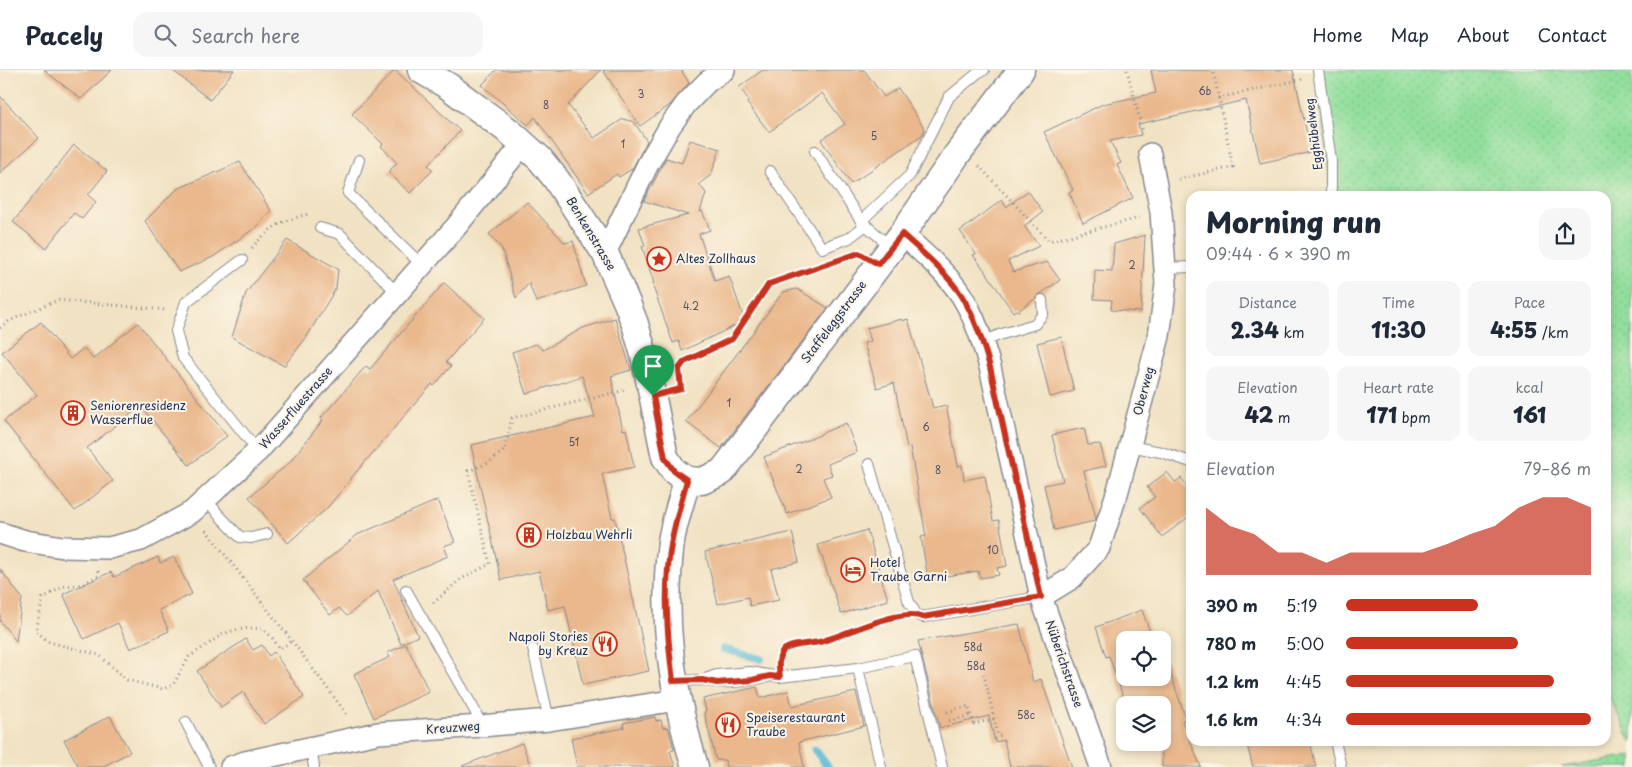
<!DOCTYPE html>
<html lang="en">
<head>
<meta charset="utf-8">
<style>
	:root { --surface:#fff; --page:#f6f6f7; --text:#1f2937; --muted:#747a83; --line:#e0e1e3; --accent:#c8321e }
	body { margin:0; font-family:"Playpen Sans",sans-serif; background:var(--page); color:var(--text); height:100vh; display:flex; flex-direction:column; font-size:19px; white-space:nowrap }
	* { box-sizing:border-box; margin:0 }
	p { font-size:16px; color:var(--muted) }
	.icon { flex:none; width:28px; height:28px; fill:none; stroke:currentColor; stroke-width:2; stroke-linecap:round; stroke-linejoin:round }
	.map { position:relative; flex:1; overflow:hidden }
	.details { position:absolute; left:1186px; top:121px; width:425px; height:555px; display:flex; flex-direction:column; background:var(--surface); border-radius:15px; box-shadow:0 2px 8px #0003 }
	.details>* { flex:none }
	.tools { position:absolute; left:1116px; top:561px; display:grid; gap:10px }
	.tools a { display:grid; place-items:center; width:55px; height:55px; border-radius:10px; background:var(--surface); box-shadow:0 2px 8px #0003; font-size:25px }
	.pin { position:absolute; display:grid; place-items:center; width:42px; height:42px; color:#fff; margin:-51px -21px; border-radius:50% 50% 50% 0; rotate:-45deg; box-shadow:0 0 5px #0007 }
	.pin .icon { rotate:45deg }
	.round { display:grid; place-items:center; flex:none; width:52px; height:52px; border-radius:15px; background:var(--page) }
	.summary { display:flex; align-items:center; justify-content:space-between; height:85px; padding:0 20px }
	h1 { font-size:28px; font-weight:800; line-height:38px }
	.metrics { display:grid; grid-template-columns:repeat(3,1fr); gap:8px; height:85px; padding:5px 20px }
	.metrics div { display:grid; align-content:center; border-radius:12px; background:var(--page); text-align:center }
	.metrics b { font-size:21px; font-weight:800 }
	.metrics small { font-size:14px; font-weight:400 }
	.metrics p { font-size:14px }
	.chart { height:140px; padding:10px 20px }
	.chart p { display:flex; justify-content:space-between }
	.chart svg { width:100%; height:90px; margin-top:5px; fill:var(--accent); opacity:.7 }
	ul { padding:0 20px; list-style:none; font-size:16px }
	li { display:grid; grid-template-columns:80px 60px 1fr; align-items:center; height:38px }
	li i { height:12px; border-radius:6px; background:var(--accent) }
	header { display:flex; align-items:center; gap:30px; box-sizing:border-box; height:70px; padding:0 25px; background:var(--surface); border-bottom:1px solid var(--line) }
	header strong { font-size:24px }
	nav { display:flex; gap:28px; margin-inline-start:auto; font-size:18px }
	.search { width:350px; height:45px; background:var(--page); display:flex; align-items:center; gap:12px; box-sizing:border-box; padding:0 18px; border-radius:15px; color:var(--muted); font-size:19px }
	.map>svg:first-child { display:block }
</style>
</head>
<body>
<header>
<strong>Pacely</strong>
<div class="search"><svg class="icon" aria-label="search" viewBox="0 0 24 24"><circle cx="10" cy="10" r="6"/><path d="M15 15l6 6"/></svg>Search here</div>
<nav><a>Home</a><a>Map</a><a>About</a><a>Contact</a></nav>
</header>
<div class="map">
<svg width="1632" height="697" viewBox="0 0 1632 697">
	<defs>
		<pattern id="grass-dots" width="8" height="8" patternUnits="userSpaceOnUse" patternTransform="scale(1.25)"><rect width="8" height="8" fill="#92df9d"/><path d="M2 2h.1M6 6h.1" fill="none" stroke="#7dc08a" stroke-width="1.8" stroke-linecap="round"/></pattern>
	</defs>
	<rect width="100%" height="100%" fill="#fcf5e5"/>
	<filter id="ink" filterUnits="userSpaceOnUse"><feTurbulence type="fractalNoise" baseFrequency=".02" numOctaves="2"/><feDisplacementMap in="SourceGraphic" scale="10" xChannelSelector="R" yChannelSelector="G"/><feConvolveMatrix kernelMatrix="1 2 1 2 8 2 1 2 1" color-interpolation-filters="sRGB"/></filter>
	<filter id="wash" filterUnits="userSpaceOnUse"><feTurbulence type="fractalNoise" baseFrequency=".0096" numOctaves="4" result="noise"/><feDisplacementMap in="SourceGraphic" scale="20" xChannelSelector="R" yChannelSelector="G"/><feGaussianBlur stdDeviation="1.12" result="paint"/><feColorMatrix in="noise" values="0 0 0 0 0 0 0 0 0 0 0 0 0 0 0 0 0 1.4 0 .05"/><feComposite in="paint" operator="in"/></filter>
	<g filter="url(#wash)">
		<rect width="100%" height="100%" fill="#f1e2c3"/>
		<!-- grass -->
		<g fill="url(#grass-dots)" stroke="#56877e">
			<polygon points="1318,0 1632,0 1632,673 1606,621 1606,126 1331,126"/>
			<polygon points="1632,685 1632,697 1562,697"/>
		</g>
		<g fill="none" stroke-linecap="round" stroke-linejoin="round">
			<!-- stream -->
			<g stroke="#55bad3" stroke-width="8">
				<polyline points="723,579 761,589"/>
				<polyline points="815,680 828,697"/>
			</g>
		</g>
		<g id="blocks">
			<!-- building -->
			<g fill="#eab88c">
				<polygon points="44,0 112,0 81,29"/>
				<polygon points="172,0 234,0 210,30"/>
				<polygon points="395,0 460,61 428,95 433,100 410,123 388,102 397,93 381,76 383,74 352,44"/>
				<polygon points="496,0 601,0 568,35 594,68 623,49 634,52 647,71 632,99 619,107 617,104 588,123 535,47 528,55 482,15"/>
				<polygon points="603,0 681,0 689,13 670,35 640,56"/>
				<polygon points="763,0 864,0 884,27 898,18 925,59 922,65 851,114 821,70 845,54 822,23 769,62 747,33 749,30 739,17"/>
				<polygon points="1151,0 1293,0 1311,82 1260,93 1246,30 1138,54 1141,65 1110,71 1121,93 1117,95 1133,128 1083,153 1069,122 1073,120 1044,62 1103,34 1156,23"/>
				<polygon points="0,26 39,68 0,103"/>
				<polygon points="690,70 720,79 711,105 699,114 706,123 700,142 702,141 710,160 699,164 715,211 729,206 745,251 682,281 679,271 673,273 652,214 654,213 642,176 645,176 639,158 688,145 644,131 666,88 682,93"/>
				<polygon points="74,75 107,101 88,125 96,132 82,149 74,143 46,178 13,152"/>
				<polygon points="240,92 271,141 258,156 213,187 179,202 145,151 177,119"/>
				<polygon points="1028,121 1043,142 1024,156 1039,176 1008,191 1013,202 1047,192 1060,210 1042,223 1038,225 1036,228 1018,241 1016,240 1013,242 986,202 973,185 976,184 960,161 1002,130 1006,137"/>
				<polygon points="527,132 565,173 573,171 586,216 536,232 529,213 516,228 502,179 489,164"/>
				<polygon points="1145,165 1141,242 1111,240 1112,230 1094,229 1095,200 1112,201 1114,174"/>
				<polygon points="287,170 338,199 336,218 306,268 284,296 232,267 246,223"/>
				<polygon points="444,213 484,248 446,292 451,296 434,316 432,314 351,408 352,408 327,438 288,473 249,427 288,394 323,350 321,348 366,296 370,299"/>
				<polygon points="797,219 828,238 721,378 686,352 783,222"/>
				<polygon points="615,248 631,300 611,306 623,360 626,359 634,397 602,404 612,448 615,448 649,601 583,615 565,536 548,540 539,501 501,510 471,375 595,347 582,306 526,324 512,282 536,274 543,280 583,258"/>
				<polygon points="902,249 902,251 908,249 933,338 946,335 958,396 962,395 964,410 985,406 993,451 999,450 1007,496 997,498 999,505 980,508 978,501 928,509 921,467 926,466 910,377 907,378 894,313 877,318 864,273 871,271 867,258"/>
				<polygon points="41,252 70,289 84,278 93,289 138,253 227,366 189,395 141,336 87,378 113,411 75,441 4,351 37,325 2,282"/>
				<polygon points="1061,267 1074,321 1050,327 1037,273"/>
				<polygon points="846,353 857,382 828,394 832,405 823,408 831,427 787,444 764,387 820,365 820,364"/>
				<polygon points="1084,358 1088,375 1100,374 1106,396 1084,401 1096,448 1095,451 1054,460 1044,415 1063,411 1052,365"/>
				<polygon points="1167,402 1175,412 1181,408 1191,422 1191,445 1162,467 1140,438 1155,427 1147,417"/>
				<polygon points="438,430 455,472 444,476 448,486 393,509 418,566 401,574 378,521 347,546 339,538 330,545 303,510 357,465"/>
				<polygon points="867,460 888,530 841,544 818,475"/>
				<polygon points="792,462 799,492 771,499 779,530 750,536 748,527 718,534 705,482"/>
				<polygon points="158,487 160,493 174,487 192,524 159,540 169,561 130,579 118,553 84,569 63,524 111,502 114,507"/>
				<polygon points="0,499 22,528 16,571 0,551"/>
				<polygon points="1142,540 1153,570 1125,570 1125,608 1162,608 1162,591 1166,591 1186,649 1182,651 1201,697 1162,697 1162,635 1126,635 1109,586 1106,587 1096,557"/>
				<polygon points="1019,554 1033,612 1041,609 1072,697 1010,697 1004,670 995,672 989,646 940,658 918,571"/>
				<polygon points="246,569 253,580 262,575 269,586 274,582 304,627 264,654 243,622 221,637 197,601"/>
				<polygon points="406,574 429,622 374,648 354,604 390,587 387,583"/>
				<polygon points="757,617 760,628 788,621 792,636 856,622 864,656 799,672 804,697 726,697 725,690 716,690 704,642 706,641 703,629"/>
				<polygon points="110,646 130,682 102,697 79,697 64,670"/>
				<polygon points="655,647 656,651 661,650 663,658 668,657 674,680 670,681 675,697 577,697 571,668 624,658 623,653"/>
				<polygon points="1246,671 1310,671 1316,697 1253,697"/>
				<polygon points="522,673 531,697 463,697 462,696"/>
			</g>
		</g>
	</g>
	<g filter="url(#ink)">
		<use href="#blocks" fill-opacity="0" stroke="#868890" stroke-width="1"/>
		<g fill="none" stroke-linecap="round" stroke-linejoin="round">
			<!-- service casing -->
			<g stroke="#868890" stroke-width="12">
				<g id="service">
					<polyline points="1318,0 1331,91 1331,126"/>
					<polyline points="815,81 861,151 891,177"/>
					<polyline points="359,90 348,123 422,195"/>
					<polyline points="770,101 822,178 849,168 866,155"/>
					<polyline points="861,151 910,105 949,27 979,2 984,0"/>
					<polyline points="320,158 340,164 397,223"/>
					<polyline points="242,190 186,232 176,261 183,288 258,381"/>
					<polyline points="1165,198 1191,197"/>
					<polyline points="983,272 999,265 1035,254 1043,244 1042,230"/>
					<polyline points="1129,376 1161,382 1191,392"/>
					<polyline points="869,394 909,532 916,544 923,547 1041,527"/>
					<polyline points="207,430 218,444 240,467 251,468 267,464"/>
					<polyline points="406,520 475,641 481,656"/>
					<polyline points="533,579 549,650"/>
					<polyline points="858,598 881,697"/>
					<path d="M702,610C724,615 745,612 766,607"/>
					<polyline points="676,611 702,610 717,605 750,602 780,607 858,598 915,586 942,697"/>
					<polyline points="186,652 209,697"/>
					<polyline points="1335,671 1341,697"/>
					<polyline points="311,677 314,697"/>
				</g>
			</g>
			<!-- minor casing -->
			<g stroke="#868890" stroke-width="24">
				<g id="minor">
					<path d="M902,164C921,181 941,198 957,219C973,240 983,272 990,297L1041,527L1101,697"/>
					<polyline points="605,183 648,94 670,56 686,34 707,12 724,0"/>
					<polyline points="0,463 25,471 63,477 109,478 141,470 192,442 258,381 455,158 524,73"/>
					<polyline points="1041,527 1072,508 1099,478 1118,420 1159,266 1166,214 1161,142 1150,84"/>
					<polyline points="231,697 245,692 378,663 481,656 549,650 677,630"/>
				</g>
			</g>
			<!-- tertiary casing -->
			<g stroke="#868890" stroke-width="29">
				<g id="tertiary">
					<polyline points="421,0 448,16 510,62 540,89 556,109 605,183 627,233 635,254 644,285 665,387 674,401 687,410 702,411 722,402 902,164 958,83 1021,0"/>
					<path d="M687,410C682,430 674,451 671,472C661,554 672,619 695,697"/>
				</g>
			</g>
			<!-- path -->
			<g stroke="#868890" stroke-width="3" stroke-dasharray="1 4" stroke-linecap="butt">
				<polyline points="1127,0 1143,62"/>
				<polyline points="1218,28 1303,9"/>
				<polyline points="979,96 1049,171 1139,148"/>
				<polyline points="1179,109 1233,97 1213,0"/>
				<path d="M252,178C271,156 281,151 309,144"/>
				<polyline points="0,258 9,251 58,230 167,240"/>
				<polyline points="675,320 681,319 679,299 684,292 732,269 769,214 821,196"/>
				<polyline points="206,460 292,571 348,646"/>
				<polyline points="98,501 98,506 79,515 64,516 43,528 36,561 49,572 99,585 127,610 163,619 173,615 189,587 223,564 235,560 250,558 262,559 271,566 280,579 292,571"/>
				<polyline points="433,533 461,509 490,494 468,401 488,393 505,380 512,348 625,320"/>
				<polyline points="780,589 783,582 789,576 806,575 825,571 849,560 899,547"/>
				<polyline points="984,604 998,666 1002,665"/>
				<polyline points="947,642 968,636 974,654 994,649"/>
				<polyline points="949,651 972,645"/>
			</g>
			<!-- service -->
			<use href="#service" stroke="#fff" stroke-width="10"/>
			<!-- minor -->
			<use href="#minor" stroke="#fff" stroke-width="21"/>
			<!-- tertiary -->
			<use href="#tertiary" stroke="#fff" stroke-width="26"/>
		</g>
	</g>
	<g fill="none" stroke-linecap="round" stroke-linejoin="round" filter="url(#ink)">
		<!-- route casing -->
		<g stroke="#fff" stroke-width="10">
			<path id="route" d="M902,164C921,181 941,198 957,219C973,240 983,272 990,297L1041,527L923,547C900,537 844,566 819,572C810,574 789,574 783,581C777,589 779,598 780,607L770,606L752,610L717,613L702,610L673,611C667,564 663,516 672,469C676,449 682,429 687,410L674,401L665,388L653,326L681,319L679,299L684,292L732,269L769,214L859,183L878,194Z"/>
		</g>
		<!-- route -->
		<use href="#route" stroke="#c8321e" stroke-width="6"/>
	</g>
	<!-- icons -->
	<defs>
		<g id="sight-ring" transform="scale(1.25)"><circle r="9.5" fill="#fcf5e5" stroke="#c8321e" stroke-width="1.5"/><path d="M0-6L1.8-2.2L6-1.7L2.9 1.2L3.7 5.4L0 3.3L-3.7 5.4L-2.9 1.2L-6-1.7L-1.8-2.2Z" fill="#c8321e"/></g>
		<g id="building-ring" transform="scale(1.25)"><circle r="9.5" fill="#fcf5e5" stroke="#c8321e" stroke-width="1.5"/><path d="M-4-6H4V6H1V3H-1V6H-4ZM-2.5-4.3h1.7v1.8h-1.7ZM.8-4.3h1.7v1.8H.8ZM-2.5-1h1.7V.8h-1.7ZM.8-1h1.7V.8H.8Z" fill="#c8321e"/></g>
		<g id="hotel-ring" transform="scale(1.25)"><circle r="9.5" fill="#fcf5e5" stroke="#c8321e" stroke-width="1.5"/><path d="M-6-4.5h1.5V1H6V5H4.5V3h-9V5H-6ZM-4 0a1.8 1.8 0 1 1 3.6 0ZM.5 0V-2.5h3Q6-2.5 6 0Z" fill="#c8321e"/></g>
		<g id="restaurant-ring" transform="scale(1.25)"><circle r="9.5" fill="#fcf5e5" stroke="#c8321e" stroke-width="1.5"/><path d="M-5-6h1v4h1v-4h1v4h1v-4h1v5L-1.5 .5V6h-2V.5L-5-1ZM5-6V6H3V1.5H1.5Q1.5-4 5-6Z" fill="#c8321e"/></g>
	</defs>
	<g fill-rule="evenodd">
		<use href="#sight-ring" x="659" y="189"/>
		<use href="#building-ring" x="73" y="343"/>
		<use href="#building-ring" x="529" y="465"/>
		<use href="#hotel-ring" x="853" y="500"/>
		<use href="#restaurant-ring" x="605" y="574"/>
		<use href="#restaurant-ring" x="728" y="655"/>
	</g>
	<g text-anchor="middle" stroke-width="4" stroke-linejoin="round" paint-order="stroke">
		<!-- number labels -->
		<g font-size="10" fill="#4f516a">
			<text x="1205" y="25">6b</text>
			<text x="641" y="28">3</text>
			<text x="546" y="39">8</text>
			<text x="874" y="70">5</text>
			<text x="623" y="78">1</text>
			<text x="1132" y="199">2</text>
			<text x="691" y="240">4.2</text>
			<text x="729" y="337">1</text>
			<text x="926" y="361">6</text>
			<text x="574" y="376">51</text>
			<text x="799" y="403">2</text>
			<text x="938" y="404">8</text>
			<text x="993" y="484">10</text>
			<text x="973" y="581">58d</text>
			<text x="976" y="600">58d</text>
			<text x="1026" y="649">58c</text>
		</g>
		<!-- street labels -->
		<g font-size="12" fill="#1b2f5e" stroke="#fcf5e5">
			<text transform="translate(1314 64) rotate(-97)" y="4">Egghübelweg</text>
			<text transform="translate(591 164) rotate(59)" y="4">Benkenstrasse</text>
			<text transform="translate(834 252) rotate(-53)" y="4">Staffeleggstrasse</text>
			<text transform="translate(1144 321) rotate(-75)" y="4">Oberweg</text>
			<text transform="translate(296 338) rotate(-49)" y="4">Wasserfluestrasse</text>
			<text transform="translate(1064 594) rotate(71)" y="4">Nüberichstrasse</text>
			<text transform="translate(453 658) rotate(-4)" y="4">Kreuzweg</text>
		</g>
		<!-- poi labels -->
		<g font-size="12" fill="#1b2f5e" stroke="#fcf5e5" text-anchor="start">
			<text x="676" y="193">Altes Zollhaus</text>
			<text x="90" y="340">Seniorenresidenz<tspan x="90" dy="14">Wasserflue</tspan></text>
			<text x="546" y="469">Holzbau Wehrli</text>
			<text x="870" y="497">Hotel<tspan x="870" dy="14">Traube Garni</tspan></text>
			<text x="588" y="571" text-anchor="end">Napoli Stories<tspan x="588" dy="14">by Kreuz</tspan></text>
			<text x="746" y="652">Speiserestaurant<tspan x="746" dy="14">Traube</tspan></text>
		</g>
	</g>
</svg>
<div class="tools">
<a><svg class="icon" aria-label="locate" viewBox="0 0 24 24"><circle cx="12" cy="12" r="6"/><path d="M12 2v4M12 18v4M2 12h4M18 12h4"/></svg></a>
<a><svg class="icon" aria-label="layers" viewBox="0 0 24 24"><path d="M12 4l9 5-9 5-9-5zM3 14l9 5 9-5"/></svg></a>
</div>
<div class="pin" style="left:653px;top:326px;background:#1e9e55"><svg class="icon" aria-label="arrive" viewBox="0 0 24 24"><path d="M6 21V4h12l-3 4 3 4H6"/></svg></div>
<section class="details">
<div class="summary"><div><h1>Morning run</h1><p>09:44 · 6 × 390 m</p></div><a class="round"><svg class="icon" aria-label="share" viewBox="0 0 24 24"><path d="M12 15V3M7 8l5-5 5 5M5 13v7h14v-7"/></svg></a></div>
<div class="metrics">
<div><p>Distance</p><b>2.34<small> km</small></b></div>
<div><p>Time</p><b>11:30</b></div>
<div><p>Pace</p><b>4:55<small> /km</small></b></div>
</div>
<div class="metrics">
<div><p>Elevation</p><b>42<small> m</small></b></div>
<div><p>Heart rate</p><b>171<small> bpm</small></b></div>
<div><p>kcal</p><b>161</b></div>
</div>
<div class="chart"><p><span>Elevation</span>79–86 m</p>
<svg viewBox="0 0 160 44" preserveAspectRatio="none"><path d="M0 44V11L10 20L20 24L30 33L40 33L50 38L60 33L70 33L80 33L90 33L100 29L110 24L120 20L130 11L140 6L150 6L160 11V44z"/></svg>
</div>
<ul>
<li><b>390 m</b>5:19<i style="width:54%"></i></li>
<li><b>780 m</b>5:00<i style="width:70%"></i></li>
<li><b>1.2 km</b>4:45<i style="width:85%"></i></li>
<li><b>1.6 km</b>4:34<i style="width:100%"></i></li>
</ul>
</section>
</div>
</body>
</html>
